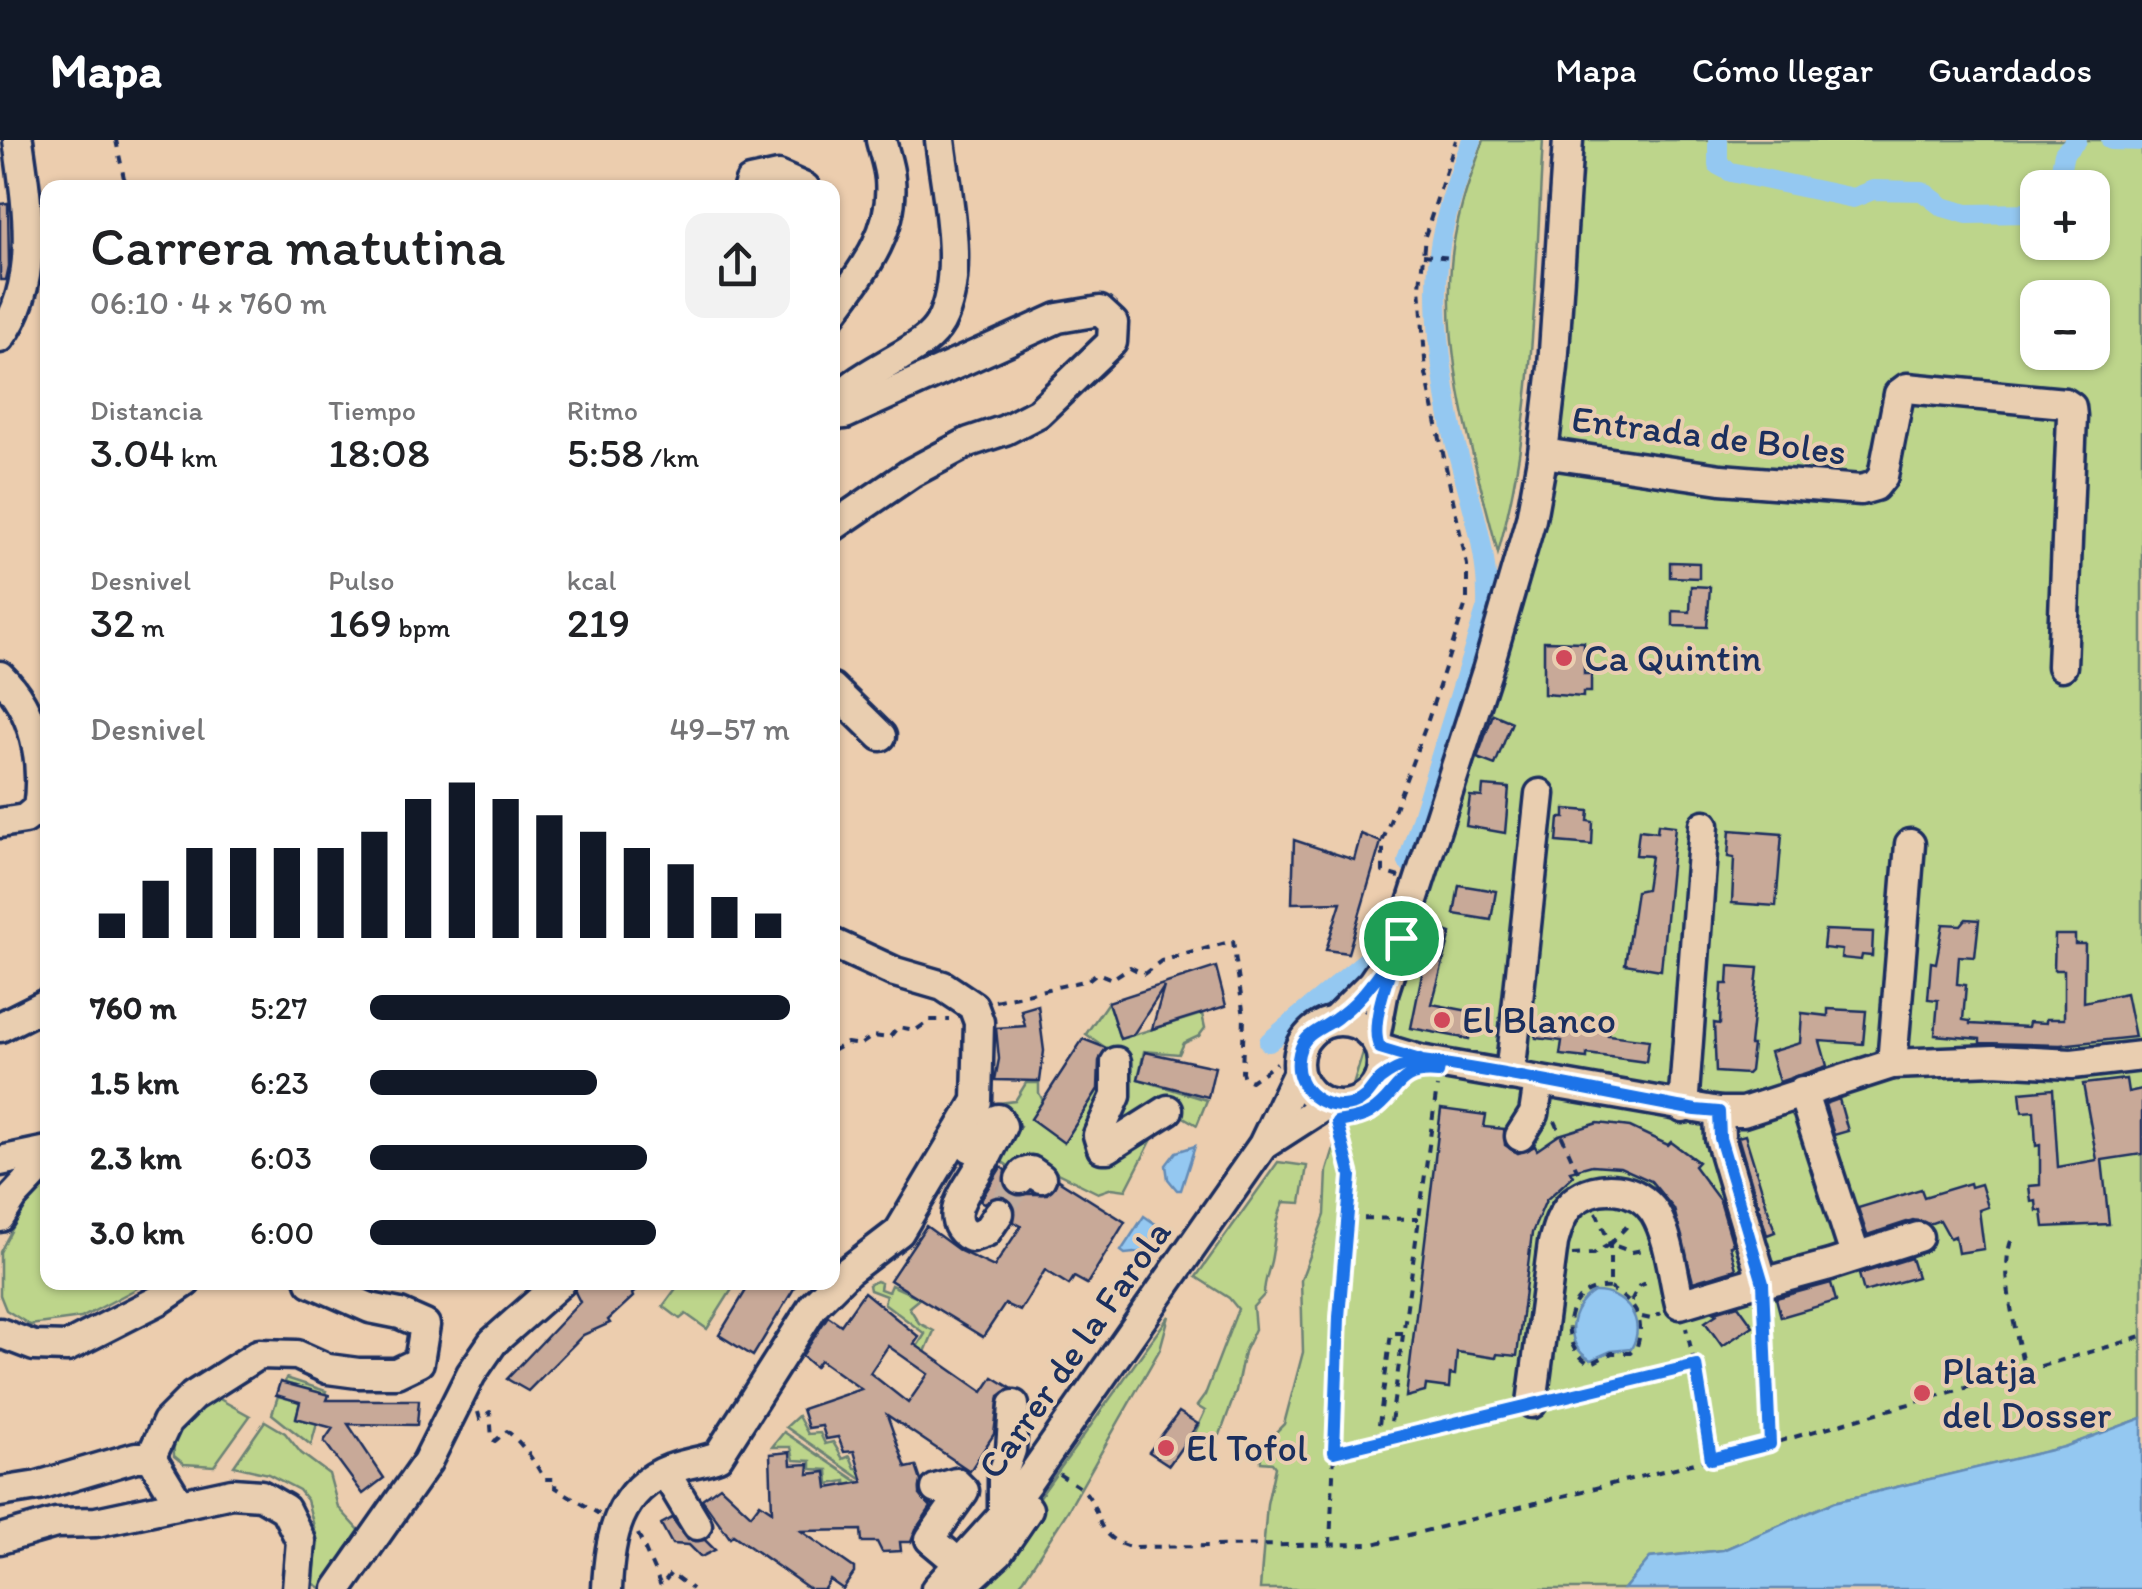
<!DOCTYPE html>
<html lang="es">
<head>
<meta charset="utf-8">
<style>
	:root { --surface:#fff; --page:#f2f2f2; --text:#202124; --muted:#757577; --accent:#111827 }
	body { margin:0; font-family:Itim,sans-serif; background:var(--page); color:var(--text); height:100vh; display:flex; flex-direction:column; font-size:38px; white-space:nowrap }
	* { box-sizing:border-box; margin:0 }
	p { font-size:32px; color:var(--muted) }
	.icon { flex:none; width:55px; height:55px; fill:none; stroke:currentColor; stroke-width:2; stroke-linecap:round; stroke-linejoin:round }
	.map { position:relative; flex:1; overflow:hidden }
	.sheet { position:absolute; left:40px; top:40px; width:800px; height:1110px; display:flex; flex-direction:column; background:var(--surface); border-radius:20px; box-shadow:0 2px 8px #0004 }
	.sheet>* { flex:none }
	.buttons { position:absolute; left:2020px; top:30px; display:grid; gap:20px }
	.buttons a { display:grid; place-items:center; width:90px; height:90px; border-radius:20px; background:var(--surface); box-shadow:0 2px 8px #0004; font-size:50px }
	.pin { position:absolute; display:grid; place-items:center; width:85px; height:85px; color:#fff; margin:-42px; border:5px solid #fff; border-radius:50%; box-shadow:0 2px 10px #0007 }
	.round { display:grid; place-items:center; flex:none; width:105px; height:105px; border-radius:20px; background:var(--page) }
	.overview { display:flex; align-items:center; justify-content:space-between; height:170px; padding:0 50px }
	h1 { font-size:55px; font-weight:600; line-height:75px }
	.figures { display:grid; grid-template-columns:repeat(3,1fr); gap:15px; height:170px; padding:10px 50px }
	.figures div { display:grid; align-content:center }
	.figures b { font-size:42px; font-weight:600 }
	.figures small { font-size:28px; font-weight:400 }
	.figures p { font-size:28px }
	.chart { height:280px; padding:20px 50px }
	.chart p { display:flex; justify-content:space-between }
	.chart svg { width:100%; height:180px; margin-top:10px; stroke:var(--accent); stroke-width:6 }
	ul { padding:0 50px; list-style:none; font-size:32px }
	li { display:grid; grid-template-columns:160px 120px 1fr; align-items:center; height:75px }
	li i { height:25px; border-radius:12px; background:var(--accent) }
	header { display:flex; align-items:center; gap:60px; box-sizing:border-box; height:140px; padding:0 50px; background:var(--accent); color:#fff }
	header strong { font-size:48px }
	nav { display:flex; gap:55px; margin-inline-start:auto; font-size:35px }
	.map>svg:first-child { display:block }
</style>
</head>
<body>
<header>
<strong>Mapa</strong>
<nav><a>Mapa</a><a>Cómo llegar</a><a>Guardados</a></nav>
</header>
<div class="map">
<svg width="2142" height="1449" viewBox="0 0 2142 1449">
	<rect width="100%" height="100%" fill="#eccdae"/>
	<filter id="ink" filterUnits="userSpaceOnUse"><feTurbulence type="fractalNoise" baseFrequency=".01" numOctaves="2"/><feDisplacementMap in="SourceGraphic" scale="20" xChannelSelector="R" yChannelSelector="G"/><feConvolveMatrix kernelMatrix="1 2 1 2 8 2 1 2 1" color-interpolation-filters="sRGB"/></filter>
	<g filter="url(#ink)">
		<!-- green -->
		<g fill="#bdd58b" stroke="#6c8274" stroke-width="2.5" fill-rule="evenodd">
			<path d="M1484,0H1543C1535,137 1535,280 1498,413C1475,322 1443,221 1451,126C1454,83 1469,40 1484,0Z"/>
			<path d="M1555,0H2142V1278L2065,1307L1834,1362L1723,1410L1650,1418L1624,1449H1260L1267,1364L1275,1327L1272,1323L1261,1322L1260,1308L1284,1284L1303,1212L1301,1140L1325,1075L1327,1031L1500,462L1531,316ZM2038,48H2092V102H2038ZM2038,158H2092V212H2038Z"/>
			<polygon points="1108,862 1120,899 1202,874 1205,888 1199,896 1184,903 1179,914 1144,911 1138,939 1207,960 1197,985 1168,968 1126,1050 1112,1048 1098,1053 1045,1027 1037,1045 1001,1021 1020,986 990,969 991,964 1015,961 1026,943 1039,943 1039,953 1064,1002 1119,917 1086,894"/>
			<path d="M1278,1022L1307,1026L1301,1063L1284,1062C1275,1081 1275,1102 1271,1121C1268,1134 1264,1141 1264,1155L1253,1167L1255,1189L1244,1212L1236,1251L1220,1295L1202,1305L1192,1299L1205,1271L1197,1266L1205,1255L1238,1169L1229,1158L1196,1137Z"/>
			<polygon points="47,1040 48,1142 147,1143 81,1178 30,1185 6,1170 0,1155 0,1112 20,1074"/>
			<polygon points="876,1141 881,1143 880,1149 888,1152 891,1145 920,1158 909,1167 919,1183 934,1191 925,1212 915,1210 925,1194 884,1163 886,1156 870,1150 869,1145"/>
			<polygon points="680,1143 736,1143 707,1189 686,1174 680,1179 663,1166"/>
			<polygon points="1169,1176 1160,1209 1067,1372 1024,1439 1015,1449 974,1449"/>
			<polygon points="286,1238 326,1251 311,1305 272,1274 278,1256 300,1262 296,1277 309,1281 318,1252 285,1243"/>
			<path d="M216,1257L250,1276L214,1326L184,1324L174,1316C170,1287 197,1274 216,1257Z"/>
			<polygon points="798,1276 808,1294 820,1293 825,1304 833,1302 843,1319 850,1316 855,1328 865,1330 897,1364 786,1287"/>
			<polygon points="265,1281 285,1293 301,1313 329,1334 338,1367 361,1392 346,1409 323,1449 313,1443 318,1402 307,1360 299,1350 268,1334 234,1326"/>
			<polygon points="784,1292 896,1367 847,1351 846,1341 829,1344 828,1330 811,1329 811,1321 794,1320 791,1307 772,1307"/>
		</g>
		<!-- water -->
		<g fill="#94c8f1" stroke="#648bb6" stroke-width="2.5">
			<polygon points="1195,1006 1181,1050 1177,1050 1168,1039 1166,1025 1176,1012"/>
			<polygon points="1144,1076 1160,1087 1143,1112 1125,1114 1121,1111"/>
			<path d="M1594,1152C1625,1151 1648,1181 1631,1209L1611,1211L1591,1220C1562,1205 1569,1167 1594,1152Z"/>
			<polygon points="2142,1278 2142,1449 1624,1449 1650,1418 1723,1410 1834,1362 2064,1307"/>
		</g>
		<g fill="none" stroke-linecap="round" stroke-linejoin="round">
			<!-- canal -->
			<g stroke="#94c8f1" stroke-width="20">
				<polyline points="1718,0 1718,25 1731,32 1853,58 1873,50 1922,51 1943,67 1967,74 2038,73"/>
				<polyline points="2111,0 2142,1"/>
				<polyline points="2057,48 2064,13 2077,0"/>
				<path d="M1408,722L1487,467C1489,410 1469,357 1455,302C1442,245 1430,152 1442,95C1449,63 1460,31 1472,0"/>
				<polyline points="1269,902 1372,816 1379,806"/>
			</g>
		</g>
		<!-- building -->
		<g fill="#c8a998" stroke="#1b2f5e" stroke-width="2.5" fill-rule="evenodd">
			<polygon points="8,63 9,126 6,140 0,140 0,64"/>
			<polygon points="1670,422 1699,423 1699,438 1670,437"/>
			<polygon points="1691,446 1710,447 1707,487 1673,486 1673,471 1690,472"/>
			<polygon points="1544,501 1584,502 1584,534 1591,534 1591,552 1583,552 1583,557 1544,554"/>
			<polygon points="1493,574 1512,582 1495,625 1477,618"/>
			<polygon points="1483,646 1509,648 1505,693 1466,686 1470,656 1482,657"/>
			<polygon points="1565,669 1589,671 1588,681 1593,682 1592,705 1557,702 1559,678 1565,678"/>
			<polygon points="1658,684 1675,686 1661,830 1625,824 1636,751 1646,749 1651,716 1636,715 1639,690 1657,692"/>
			<polygon points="1730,690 1782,694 1776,766 1732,763 1734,718 1728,717"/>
			<polygon points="1361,694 1381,702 1348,813 1326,810 1341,762 1292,763 1294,700 1354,720"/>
			<polygon points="1459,745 1496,751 1491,780 1454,774"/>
			<polygon points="1966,779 1979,780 1975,817 1959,816 1957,844 1966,845 1963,880 1970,881 1970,884 2028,887 2029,882 2046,883 2046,879 2064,879 2064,830 2054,830 2055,795 2075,795 2075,804 2085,804 2084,862 2126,853 2135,897 2060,905 1980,903 1980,899 1935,895 1938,860 1928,859 1931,822 1936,823 1943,784 1961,785"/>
			<polygon points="1436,788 1451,793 1432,864 1474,872 1469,899 1411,888 1422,834 1418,832 1425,805 1431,807"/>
			<polygon points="1825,790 1873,792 1872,816 1862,815 1861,820 1841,818 1842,810 1823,808"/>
			<polygon points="1729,826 1758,828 1750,905 1753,905 1750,931 1747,934 1716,932 1714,883 1720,884 1722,844 1728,844"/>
			<polygon points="1216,827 1226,866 1152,889 1164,847 1133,895 1120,899 1108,862"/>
			<polygon points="1038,865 1044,911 1040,941 995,940 999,919 996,888 1025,886 1021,870"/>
			<polygon points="1828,869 1866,871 1863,904 1820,901 1827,926 1779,942 1770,912 1800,903 1802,873 1828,876"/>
			<polygon points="1538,880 1609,889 1608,895 1649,900 1646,922 1587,914 1587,918 1560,915 1562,901 1536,898"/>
			<polygon points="1083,899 1106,908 1099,921 1098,949 1064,1003 1031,979"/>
			<polygon points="1145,912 1215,927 1208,957 1138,939"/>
			<polygon points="2126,939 2128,952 2142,949 2142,1014 2102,1020 2109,1084 2044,1087 2042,1071 2037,1071 2036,1061 2031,1062 2029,1046 2040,1045 2040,1005 2036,1006 2034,971 2022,972 2020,952 2053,949 2058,1027 2097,1020 2083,944"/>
			<polygon points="1839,959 1848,991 1834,995 1825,964"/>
			<polygon points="1441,969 1486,975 1484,987 1504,989 1505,1005 1518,1013 1535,1006 1537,1010 1559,995 1598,983 1630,987 1668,1005 1671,1002 1698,1022 1694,1026 1720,1061 1733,1105 1730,1106 1736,1129 1693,1142 1674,1069 1651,1041 1620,1027 1592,1025 1570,1031 1573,1036 1546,1060 1532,1093 1517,1216 1497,1214 1496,1218 1457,1212 1455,1235 1450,1234 1449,1248 1426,1245 1425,1252 1406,1257"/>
			<polygon points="1745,995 1775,1092 1767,1095 1738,997"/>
			<polygon points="1001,1027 1005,1030 1004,1046 1011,1054 1047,1054 1058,1040 1125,1082 1087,1144 1074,1137 1069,1145 1045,1130 1020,1171 1005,1164 983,1197 890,1140 926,1086 960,1111 994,1127 1021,1086 1014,1082 1015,1066 1008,1058 999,1056 984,1063 980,1061"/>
			<polygon points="1970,1043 1971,1047 1981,1044 1988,1067 1979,1070 1984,1109 1958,1113 1955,1096 1950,1098 1940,1080 1929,1084 1913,1080 1867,1095 1858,1068 1921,1049 1924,1057"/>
			<polygon points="1911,1118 1917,1137 1864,1152 1859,1134"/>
			<polygon points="578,1142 646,1142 632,1154 633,1157 608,1180 610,1183 583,1195 528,1251 507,1239 580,1162 575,1152"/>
			<polygon points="751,1142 787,1142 795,1147 753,1216 719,1195"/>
			<polygon points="1831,1143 1836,1161 1781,1177 1776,1158"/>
			<path d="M864,1152L919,1197L914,1204L983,1252L993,1237L1011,1248L999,1256L994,1294L970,1331L887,1275L906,1328L916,1326L921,1341L920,1355L931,1367L916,1389L911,1402H900L901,1411L882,1412L877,1402H862L861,1390L801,1391L854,1428V1433L843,1449L830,1440L824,1449H810L733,1395L730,1398L702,1359L720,1346L751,1375L760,1363L772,1371L770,1314L790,1312L791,1325L809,1324L808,1334L826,1332L828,1348L863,1342L854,1311L844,1312L838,1297L826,1299L822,1286L808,1288L802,1269L861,1249L820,1220L815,1227L802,1216L828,1176L841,1185ZM888,1206L928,1234L908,1263L870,1233Z"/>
			<polygon points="1738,1165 1753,1186 1722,1206 1705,1182 1717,1174 1715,1172"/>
			<polygon points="280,1242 329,1255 327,1260 419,1260 417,1285 348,1284 384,1338 363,1354 324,1301 333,1288 296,1278 300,1262 276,1255"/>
			<polygon points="1179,1272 1198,1284 1169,1325 1149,1312"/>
			<polygon points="672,1378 688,1400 705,1400 715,1410 701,1417 689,1405 672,1404 661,1384"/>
		</g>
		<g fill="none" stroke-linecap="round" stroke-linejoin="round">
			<!-- minor-tunnel -->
			<polyline stroke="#c2ad9e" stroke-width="28" stroke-dasharray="28 14" stroke-linecap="butt" points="999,1073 1020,1039"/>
			<!-- minor casing -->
			<g stroke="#1b2f5e" stroke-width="35">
				<g id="minor">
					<polyline points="748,48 750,42 778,36 805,48"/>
					<path d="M832,173C862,132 895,92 890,39C889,26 884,13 881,0"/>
					<path d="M0,198C41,143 27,64 18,0"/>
					<path d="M832,268C843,246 878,230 899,217C914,208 931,199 940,183C966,134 946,52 940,0"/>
					<polyline points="832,275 845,274 1058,178 1100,171 1113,183 1112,202 1038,273 1005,290 969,302 911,333 832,387"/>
					<polyline points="1543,313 1721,339 1861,350 1875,346 1883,336 1899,254 1907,248 2065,263 2071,267 2072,276 2062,526"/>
					<path d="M0,536C35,570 45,622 38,668L25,679L0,683"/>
					<polyline points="832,548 881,596"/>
					<circle cx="1340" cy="923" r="42"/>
					<polyline points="1334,881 1372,843 1387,821"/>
					<polyline points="0,887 48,863"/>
					<polyline points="1375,898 1384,850 1487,531 1531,379 1543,313 1553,227 1568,0"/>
					<polyline points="1380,908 1420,920 1719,972 1743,972 1892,924 1994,920 2072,924 2142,916"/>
					<polyline points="1116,922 1116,956 1098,995 1102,1008 1108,1008 1168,970"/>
					<polyline points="1892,924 1910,704"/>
					<polyline points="1510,936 1540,654"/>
					<polyline points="1802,951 1855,1115"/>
					<polyline points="1683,968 1704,685"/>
					<polyline points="1719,972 1720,998 1763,1143"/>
					<polyline points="1520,996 1534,974 1539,941"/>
					<polyline points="1265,1004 1327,964"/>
					<polyline points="971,1008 986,984 998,979 1002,986 986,1018"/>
					<polyline points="0,1021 48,1011"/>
					<path d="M980,1027C968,1049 939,1080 971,1097L986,1092L999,1073"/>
					<polyline points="1020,1039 1024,1033 1031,1031 1041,1038"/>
					<polyline points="0,1077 13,1057 48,1020"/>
					<polyline points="0,1193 34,1206 67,1207 161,1159 186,1142"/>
					<path d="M1532,1263L1553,1103C1557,1088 1561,1073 1573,1062C1598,1041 1638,1046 1655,1073C1670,1098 1673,1136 1680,1164L1751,1143H1763L1830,1125L1918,1097"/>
					<polyline points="151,1317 167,1282 193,1256 259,1214 297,1215 328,1229 358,1233 396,1233 419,1222 425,1185 400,1174 370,1168 311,1142"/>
					<polyline points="665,1332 697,1385"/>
					<polyline points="936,1349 956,1343 964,1351 930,1399 961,1425"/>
					<polyline points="0,1352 38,1346 136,1317 151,1317 179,1363"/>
					<polyline points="1003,1375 1003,1333 1011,1310 1014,1265"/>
					<polyline points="0,1399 56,1383 96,1382 232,1353 261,1355 285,1369 301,1401 297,1449"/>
					<polyline points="962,1446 998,1413 1028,1369"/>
					<polyline points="338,1449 427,1322 471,1234 493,1202 561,1142"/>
					<path d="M607,1449C609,1399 617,1349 671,1329C686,1323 702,1322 718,1316L814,1165L848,1131L899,1092L977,961L979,882L973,866L943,846L895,832L832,803"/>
					<polyline points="936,1449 1003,1375 1029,1340 1263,1005 1298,932"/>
				</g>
			</g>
			<!-- path -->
			<g stroke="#1b2f5e" stroke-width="4" stroke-dasharray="8 8" stroke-linecap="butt">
				<polyline points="116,0 126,48"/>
				<polyline points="1423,115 1452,118"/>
				<polyline points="1399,737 1383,732 1383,700 1427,583 1467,460 1467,425 1426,234 1420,146 1425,96 1456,0"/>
				<polyline points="995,861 1088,840 1097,833 1112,839 1130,827 1144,834 1161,821 1233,801 1244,877 1242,932 1244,938 1251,941 1277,923"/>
				<polyline points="832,911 847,903 860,905 873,896 889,898 898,887 916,890 930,880 950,880"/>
				<path d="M1341,981C1374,975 1381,966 1400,940"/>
				<polyline points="1555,981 1578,1032"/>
				<polyline points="1337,983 1351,1036 1339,1177 1334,1312 1509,1269"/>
				<path d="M1596,1072L1610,1104V1148C1568,1143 1554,1200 1587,1222H1594L1612,1213H1630L1637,1206C1646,1177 1634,1163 1610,1148"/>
				<polyline points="1348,1078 1418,1079"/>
				<path d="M2011,1101C1999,1135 2018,1198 2025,1233"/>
				<polyline points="1610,1104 1631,1082"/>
				<polyline points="1572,1115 1593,1114 1610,1104 1632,1112 1647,1109"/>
				<polyline points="1631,1161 1639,1146 1651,1141"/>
				<polyline points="1764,1164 1770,1304"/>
				<polyline points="1642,1177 1651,1179 1661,1173"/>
				<polyline points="1695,1225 1711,1319"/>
				<polyline points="1557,1257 1695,1225 1686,1188"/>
				<path d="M478,1272L480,1279L490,1272L492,1299L495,1301L507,1291C520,1301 537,1324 544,1339H556L555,1347L599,1374"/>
				<polyline points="1389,1297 1437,947"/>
				<polyline points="1377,1300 1391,1193 1404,1193"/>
				<path d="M1059,1334C1067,1340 1080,1346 1086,1353C1103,1375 1093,1396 1130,1407L1373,1404L1770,1304L2142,1197"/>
				<polyline points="638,1394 661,1446 671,1433 692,1449"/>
				<polyline points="1330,1405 1334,1312"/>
			</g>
			<!-- minor -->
			<use href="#minor" stroke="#e9ceb0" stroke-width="28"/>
		</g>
	</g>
	<g fill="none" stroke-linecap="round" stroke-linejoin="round" filter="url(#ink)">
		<!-- route casing -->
		<g stroke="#fff" stroke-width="20">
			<path id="route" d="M1401,798C1391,814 1383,831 1371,844C1362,856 1350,868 1338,877C1321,891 1301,892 1298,919C1294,950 1325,973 1354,964C1369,959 1371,946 1382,938C1399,925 1420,920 1440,923L1438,933C1394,929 1400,954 1370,973C1360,979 1348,980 1337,982L1351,1036L1339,1177L1334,1312L1696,1225L1711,1319L1770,1304L1763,1143L1720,998L1719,972L1696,970C1605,954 1514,933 1422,921L1420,920L1380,908C1367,885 1393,824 1401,798"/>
		</g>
		<!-- route -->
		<use href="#route" stroke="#1a73e8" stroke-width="12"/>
	</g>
	<!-- markers -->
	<g fill="#d1495b" stroke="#e9ceb0" stroke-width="4">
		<circle cx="1564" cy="518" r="10"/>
		<circle cx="1442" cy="880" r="10"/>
		<circle cx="1922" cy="1253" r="10"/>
		<circle cx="1166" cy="1308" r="10"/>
	</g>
	<g text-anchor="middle" stroke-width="8" stroke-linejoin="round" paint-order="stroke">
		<!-- street labels -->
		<g font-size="38" fill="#1b2f5e" stroke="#e9ceb0">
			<text transform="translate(1709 295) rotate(7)" y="13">Entrada de Boles</text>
			<text transform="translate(1074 1209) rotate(-55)" y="13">Carrer de la Farola</text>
		</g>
		<!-- poi labels -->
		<g font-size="38" fill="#1b2f5e" stroke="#e9ceb0" text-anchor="start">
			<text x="1584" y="531">Ca Quintin</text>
			<text x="1462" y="893">El Blanco</text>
			<text x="1942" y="1244">Platja<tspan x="1942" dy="44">del Dosser</tspan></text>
			<text x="1186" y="1321">El Tofol</text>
		</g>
	</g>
</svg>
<div class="buttons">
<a>+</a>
<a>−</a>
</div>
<div class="pin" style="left:1401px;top:798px;background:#1e9e55"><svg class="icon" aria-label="arrive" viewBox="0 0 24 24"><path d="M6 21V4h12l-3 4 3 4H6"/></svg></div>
<section class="sheet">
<div class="overview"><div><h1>Carrera matutina</h1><p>06:10 · 4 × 760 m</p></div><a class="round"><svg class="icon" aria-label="share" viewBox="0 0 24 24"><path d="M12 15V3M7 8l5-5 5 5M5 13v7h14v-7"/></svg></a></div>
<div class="figures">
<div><p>Distancia</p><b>3.04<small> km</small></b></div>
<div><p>Tiempo</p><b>18:08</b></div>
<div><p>Ritmo</p><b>5:58<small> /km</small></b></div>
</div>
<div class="figures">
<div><p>Desnivel</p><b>32<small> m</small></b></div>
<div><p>Pulso</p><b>169<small> bpm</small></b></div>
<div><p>kcal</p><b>219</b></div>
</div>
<div class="chart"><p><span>Desnivel</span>49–57 m</p>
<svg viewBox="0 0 160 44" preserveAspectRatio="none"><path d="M5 44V38M15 44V30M25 44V22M35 44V22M45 44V22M55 44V22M65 44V18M75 44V10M85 44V6M95 44V10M105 44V14M115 44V18M125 44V22M135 44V26M145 44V34M155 44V38"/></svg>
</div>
<ul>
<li><b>760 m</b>5:27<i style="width:100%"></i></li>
<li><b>1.5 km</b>6:23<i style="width:54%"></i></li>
<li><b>2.3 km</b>6:03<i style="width:66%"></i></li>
<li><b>3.0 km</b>6:00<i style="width:68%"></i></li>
</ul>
</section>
</div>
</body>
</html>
